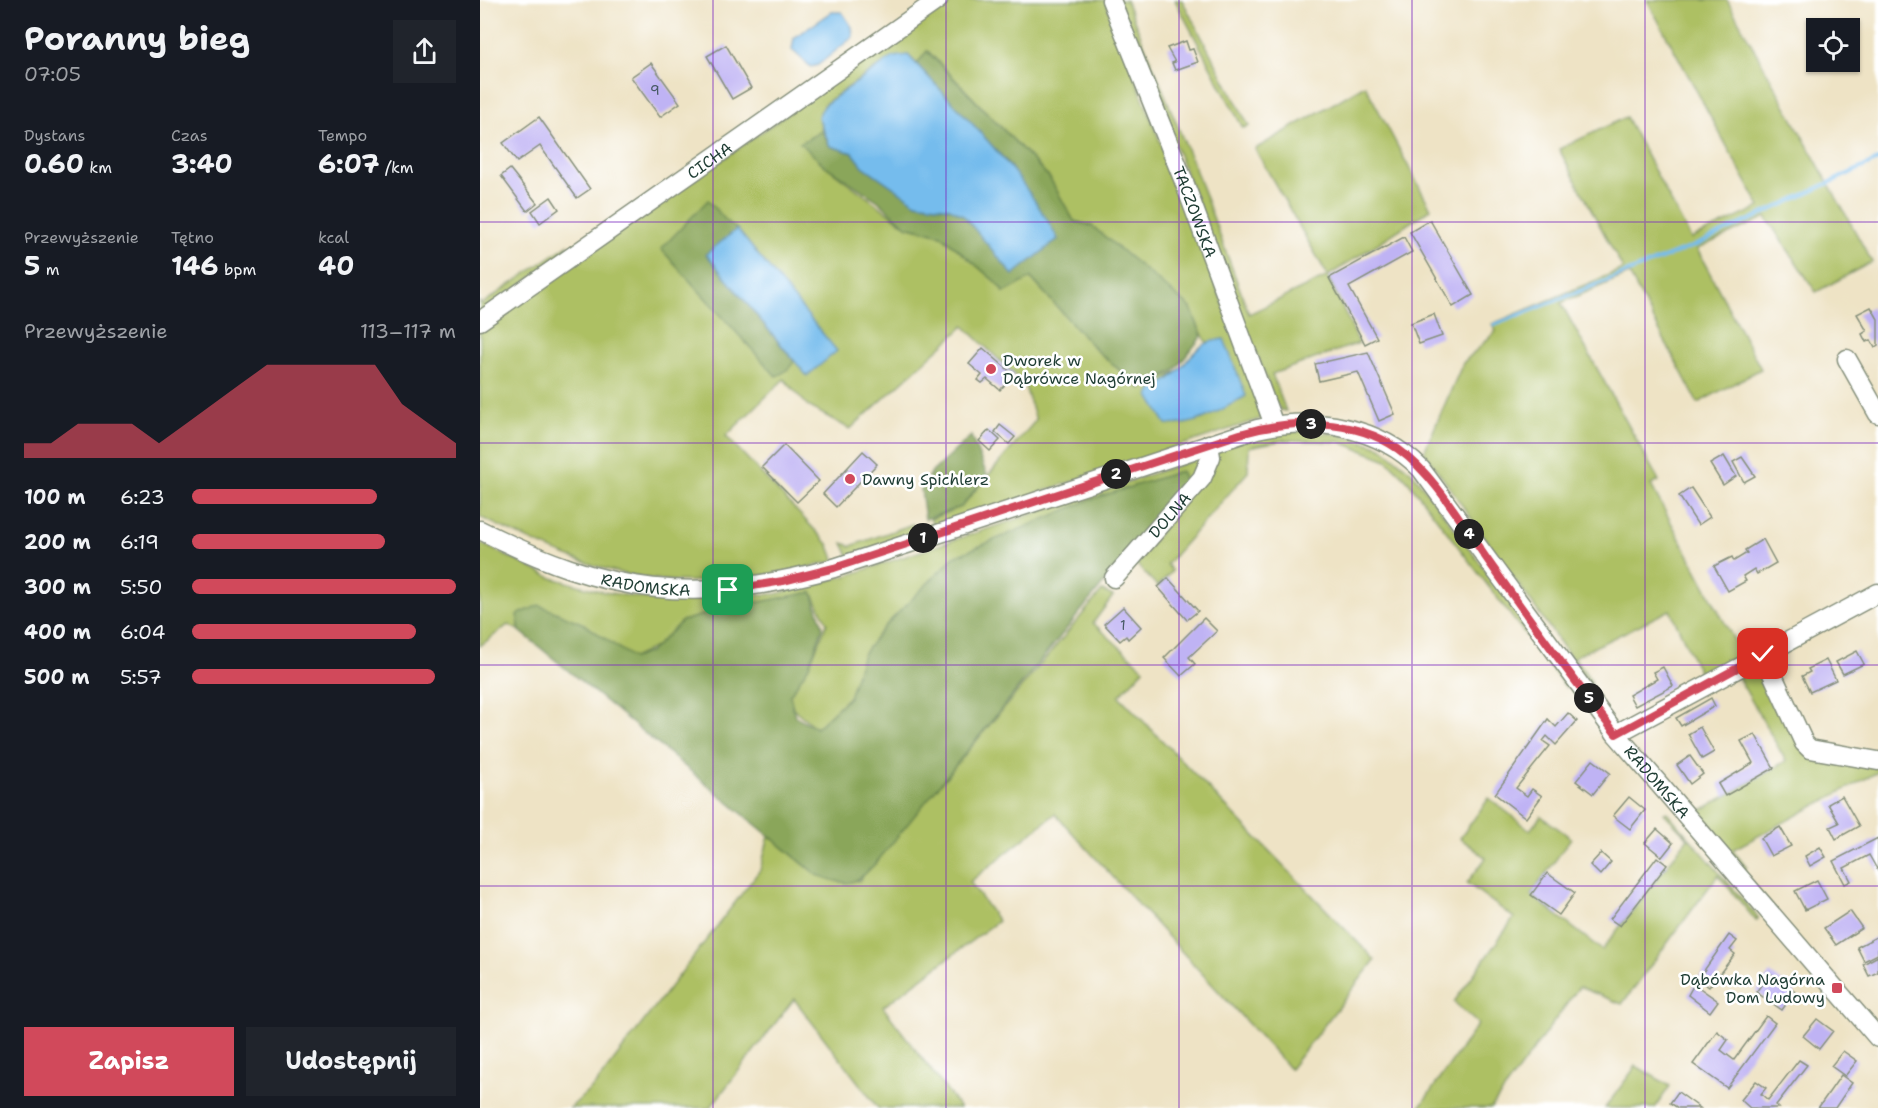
<!DOCTYPE html>
<html lang="pl">
<head>
<meta charset="utf-8">
<style>
	:root { --surface:#171b24; --page:#20242c; --text:#f1f3f6; --muted:#9ea1a6; --accent:#d1495b }
	body { margin:0; font-family:"Shantell Sans",sans-serif; background:var(--page); color:var(--text); height:100vh; display:flex; flex-direction:column; font-size:22px; white-space:nowrap }
	* { box-sizing:border-box; margin:0 }
	p { font-size:20px; color:var(--muted) }
	.icon { flex:none; width:33px; height:33px; fill:none; stroke:currentColor; stroke-width:2; stroke-linecap:round; stroke-linejoin:round }
	.map { position:relative; flex:1; overflow:hidden }
	.side { display:flex; flex-direction:column; background:var(--surface); width:480px }
	.side>* { flex:none }
	.buttons { position:absolute; left:1326px; top:18px; display:grid; gap:12px }
	.buttons a { display:grid; place-items:center; width:54px; height:54px; border-radius:0px; background:var(--surface); box-shadow:0 2px 4px #0004; font-size:30px }
	.pin { position:absolute; display:grid; place-items:center; width:51px; height:51px; color:#fff; margin:-26px; border-radius:12px; box-shadow:0 3px 9px #0006 }
	.km { position:absolute; width:30px; height:30px; margin:-15px; border-radius:50%; background:#222; color:#fff; font-size:16px; line-height:30px; text-align:center }
	.round { display:grid; place-items:center; flex:none; width:63px; height:63px; border-radius:0px; background:var(--page) }
	.overview { display:flex; align-items:center; justify-content:space-between; height:102px; padding:0 24px }
	h1 { font-size:33px; font-weight:700; line-height:45px }
	.stats { display:grid; grid-template-columns:repeat(3,1fr); gap:9px; height:102px; padding:6px 24px }
	.stats div { display:grid; align-content:center }
	.stats b { font-size:26px; font-weight:700 }
	.stats small { font-size:16px; font-weight:400 }
	.stats p { font-size:16px }
	.chart { height:168px; padding:12px 24px }
	.chart p { display:flex; justify-content:space-between }
	.chart svg { width:100%; height:108px; margin-top:6px; fill:var(--accent); opacity:.7 }
	.action { display:flex; gap:12px; margin-top:auto; padding:12px 24px }
	.action a { flex:1; height:69px; border-radius:0px; background:var(--accent); color:#fff; font-size:24px; font-weight:700; line-height:69px; text-align:center }
	.action a+a { background:var(--page); color:var(--text) }
	ul { padding:0 24px; list-style:none; font-size:20px }
	li { display:grid; grid-template-columns:96px 72px 1fr; align-items:center; height:45px }
	li i { height:15px; border-radius:8px; background:var(--accent) }
	main { display:flex; flex:1; min-height:0 }
	.map>svg:first-child { display:block }
</style>
</head>
<body>
<main>
<section class="side">
<div class="overview"><div><h1>Poranny bieg</h1><p>07:05</p></div><a class="round"><svg class="icon" aria-label="share" viewBox="0 0 24 24"><path d="M12 15V3M7 8l5-5 5 5M5 13v7h14v-7"/></svg></a></div>
<div class="stats">
<div><p>Dystans</p><b>0.60<small> km</small></b></div>
<div><p>Czas</p><b>3:40</b></div>
<div><p>Tempo</p><b>6:07<small> /km</small></b></div>
</div>
<div class="stats">
<div><p>Przewyższenie</p><b>5<small> m</small></b></div>
<div><p>Tętno</p><b>146<small> bpm</small></b></div>
<div><p>kcal</p><b>40</b></div>
</div>
<div class="chart"><p><span>Przewyższenie</span>113–117 m</p>
<svg viewBox="0 0 160 44" preserveAspectRatio="none"><path d="M0 44V38L10 38L20 30L30 30L40 30L50 38L60 30L70 22L80 14L90 6L100 6L110 6L120 6L130 6L140 22L150 30L160 38V44z"/></svg>
</div>
<ul>
<li><b>100 m</b>6:23<i style="width:70%"></i></li>
<li><b>200 m</b>6:19<i style="width:73%"></i></li>
<li><b>300 m</b>5:50<i style="width:100%"></i></li>
<li><b>400 m</b>6:04<i style="width:85%"></i></li>
<li><b>500 m</b>5:57<i style="width:92%"></i></li>
</ul>
<div class="action"><a>Zapisz</a><a>Udostępnij</a></div>
</section>
<div class="map">
<svg width="1398" height="1108" viewBox="0 0 1398 1108">
	<rect width="100%" height="100%" fill="#fff"/>
	<filter id="ink" filterUnits="userSpaceOnUse"><feTurbulence type="fractalNoise" baseFrequency=".0167" numOctaves="2"/><feDisplacementMap in="SourceGraphic" scale="12" xChannelSelector="R" yChannelSelector="G"/><feConvolveMatrix kernelMatrix="1 2 1 2 8 2 1 2 1" color-interpolation-filters="sRGB"/></filter>
	<filter id="wash" filterUnits="userSpaceOnUse"><feTurbulence type="fractalNoise" baseFrequency=".008" numOctaves="4" result="noise"/><feDisplacementMap in="SourceGraphic" scale="24" xChannelSelector="R" yChannelSelector="G"/><feGaussianBlur stdDeviation="1.35" result="paint"/><feColorMatrix in="noise" values="0 0 0 0 0 0 0 0 0 0 0 0 0 0 0 0 0 1.4 0 .05"/><feComposite in="paint" operator="in"/></filter>
	<g filter="url(#wash)">
		<rect width="100%" height="100%" fill="#eee3c5"/>
		<!-- green -->
		<g fill="#adc064" stroke="#667e4c" stroke-width="1.5" fill-rule="evenodd">
			<path d="M469,0H625L749,319L782,413L780,419L456,527L450,519L481,507L556,420L544,384L484,326L370,429L328,406L304,379L246,436L348,544L355,561C298,574 241,585 182,580C118,574 57,544 0,517V330ZM448,51L569,177L594,221L612,226L711,312L727,343L744,339L669,396L696,372L660,388L616,350L550,277L524,293L518,284L461,235L426,226L344,165L321,143L342,131L339,117L344,104L396,68L428,55L437,64ZM257,229L356,351L327,375L226,254Z"/>
			<polygon points="638,0 646,0 714,166 769,314 848,276 775,149 885,85 951,209 848,276 879,343 792,374 806,411 801,410 796,403"/>
			<polygon points="695,0 702,0 769,126 763,128"/>
			<polygon points="1167,0 1247,0 1392,262 1336,292 1286,217 1217,249 1281,369 1218,403 1149,274 1081,303 1179,481 1171,485 1262,655 1221,676 1190,610 1094,657 1112,682 1109,683 944,452 983,363 1016,331 1012,324 1143,269 1079,149 1146,117 1211,239 1280,207"/>
			<polygon points="89,244 79,258 0,314 0,302 2,304"/>
			<polygon points="815,431 858,434 901,447 933,473 1091,685 1086,688 928,481 907,460 860,442 804,440 769,447 768,472 687,564 692,571 678,587 657,565 738,447 770,437"/>
			<polygon points="723,457 719,471 707,485 701,471 369,697 336,728 317,712 306,699 329,666 347,623 332,592 248,608 202,621 175,647 153,658 104,624 38,615 40,631 28,625 0,646 0,543 72,578 124,592 182,601 296,594 369,575"/>
			<polygon points="433,524 436,534 369,556 363,543 371,546"/>
			<polygon points="622,591 633,596 613,623 664,669 639,696 895,960 810,1069 575,814 490,882 518,921 403,1007 480,1108 398,1108 314,999 230,1108 90,1108 115,1085 280,870 289,836 337,875 379,881"/>
			<polygon points="1281,663 1324,752 1398,766 1398,772 1252,850 1267,867 1263,871 1232,836 1235,831 1227,821 1220,823 1206,806 1211,800 1220,811 1306,761 1257,675"/>
			<polygon points="1009,798 1050,830 1061,816 1091,838 1051,895 1122,950 1208,838 1184,813 1187,812 1278,917 1276,921 1238,875 1142,1004 1099,987 1011,1108 939,1108 998,1024 974,1002 1034,918 987,883 1006,858 980,838"/>
			<polygon points="1156,1066 1190,1086 1175,1108 1125,1108"/>
		</g>
		<!-- forest -->
		<g fill="#8aa65a" stroke="#547247" stroke-width="1.5">
			<polygon points="447,51 569,177 594,221 612,226 711,308 722,336 695,370 661,388 616,350 551,278 524,293 518,284 461,235 426,226 398,201 344,165 320,143 342,131 350,146 373,153 383,166 436,203 470,208 483,215 533,275 578,239 528,163 437,64"/>
			<path d="M228,200L249,224L257,229L226,254L314,361C311,368 304,373 296,376L181,249Z"/>
			<polygon points="491,436 507,475 481,507 445,519 441,490 451,473"/>
			<path d="M701,471L707,485L701,488L396,863C372,888 369,886 337,875L40,631L37,615L59,605L104,624L153,658L170,652L202,621L248,608L332,592L343,627L329,666L310,695L315,716L336,728L369,697L383,654L403,628L474,557L609,500Z"/>
		</g>
		<!-- water -->
		<g fill="#75bced" stroke="#4a7c90" stroke-width="1.5">
			<polygon points="352,12 362,12 372,27 373,37 338,65 331,67 312,50 314,38"/>
			<path d="M428,55C483,115 539,166 578,239L533,275L483,215L470,208L436,203L383,166L373,153L350,146L338,117L344,105L413,57Z"/>
			<polygon points="257,229 357,351 327,376 226,254"/>
			<path d="M744,339L766,396C740,410 717,428 686,424L669,396C673,385 683,385 691,378C711,361 713,342 744,339Z"/>
		</g>
		<g fill="none" stroke-linecap="round" stroke-linejoin="round">
			<!-- stream -->
			<polyline stroke="#75bced" stroke-width="4" points="1014,325 1214,246 1398,160"/>
		</g>
		<g id="blocks">
			<!-- building -->
			<g fill="#bfb3f4">
				<polygon points="706,41 709,50 713,49 718,62 695,70 692,63 695,62 687,48"/>
				<polygon points="246,45 271,88 252,99 227,56"/>
				<polygon points="171,63 200,103 180,117 151,77"/>
				<polygon points="59,117 110,189 97,198 60,146 37,162 23,143"/>
				<polygon points="30,169 57,203 47,211 21,176"/>
				<polygon points="71,197 79,209 60,223 52,211"/>
				<polygon points="950,220 993,295 973,307 930,232"/>
				<polygon points="924,237 932,252 869,287 897,338 885,344 849,278"/>
				<polygon points="1391,307 1398,319 1398,345 1395,347 1391,340 1386,342 1382,334 1387,331 1377,314"/>
				<polygon points="954,314 962,336 939,344 931,323"/>
				<polygon points="503,348 534,375 520,390 507,379 502,383 498,380 502,375 489,364"/>
				<polygon points="888,352 915,414 899,421 878,372 839,381 835,364"/>
				<polygon points="520,425 535,437 529,444 515,432"/>
				<polygon points="509,430 520,440 510,451 499,441"/>
				<polygon points="304,445 339,481 317,502 282,467"/>
				<polygon points="383,451 397,464 356,507 343,494"/>
				<polygon points="1244,456 1256,476 1243,485 1230,464"/>
				<polygon points="1262,457 1275,476 1264,482 1253,462"/>
				<polygon points="1211,488 1230,517 1218,525 1199,496"/>
				<polygon points="1283,539 1296,563 1277,574 1274,569 1263,576 1266,581 1248,591 1234,566 1252,557 1254,561 1267,553 1265,550"/>
				<polygon points="688,578 718,611 707,620 678,587"/>
				<polygon points="643,607 661,627 648,639 646,636 640,641 624,624"/>
				<polygon points="724,618 737,631 709,657 715,664 701,676 684,658"/>
				<polygon points="1377,651 1384,664 1363,674 1356,662"/>
				<polygon points="1346,660 1356,680 1330,692 1322,676 1330,672 1328,669"/>
				<polygon points="1183,667 1193,686 1155,706 1149,695 1177,679 1173,672"/>
				<polygon points="1231,698 1235,706 1201,726 1196,718"/>
				<polygon points="1088,713 1097,721 1076,745 1067,736 1063,741 1070,746 1036,788 1047,796 1052,789 1062,796 1046,818 1015,794 1068,719 1076,727"/>
				<polygon points="1220,727 1234,752 1222,759 1208,734"/>
				<polygon points="1275,734 1294,768 1245,796 1238,784 1273,763 1261,741"/>
				<polygon points="1210,756 1223,774 1210,784 1197,765"/>
				<polygon points="1113,760 1130,773 1113,794 1096,781"/>
				<polygon points="1362,796 1379,826 1356,839 1350,827 1359,823 1348,804"/>
				<polygon points="1149,797 1165,810 1150,829 1133,816"/>
				<polygon points="1300,827 1311,846 1291,856 1281,838"/>
				<polygon points="1177,829 1193,843 1182,857 1165,843"/>
				<polygon points="1398,838 1398,871 1389,855 1364,868 1371,881 1365,884 1353,861"/>
				<polygon points="1340,847 1346,857 1330,866 1325,856"/>
				<polygon points="1121,853 1131,862 1120,875 1110,865"/>
				<polygon points="1177,857 1187,865 1140,926 1130,919"/>
				<polygon points="1067,873 1095,893 1079,915 1051,895"/>
				<polygon points="1337,880 1347,899 1325,910 1315,891"/>
				<polygon points="1370,911 1382,928 1356,945 1344,928"/>
				<polygon points="1249,935 1257,941 1250,950 1255,954 1229,987 1218,979"/>
				<polygon points="1398,936 1398,954 1384,961 1377,947"/>
				<polygon points="1398,956 1398,972 1389,976 1383,964"/>
				<polygon points="1290,973 1315,992 1302,1010 1276,992"/>
				<polygon points="1214,984 1238,1001 1230,1012 1208,995"/>
				<polygon points="1286,1016 1295,1023 1247,1088 1213,1064 1237,1031 1248,1040 1241,1050 1254,1060"/>
				<polygon points="1337,1019 1353,1031 1339,1049 1323,1036"/>
				<polygon points="1363,1051 1377,1061 1365,1076 1351,1066"/>
				<polygon points="1319,1060 1327,1065 1296,1105 1299,1108 1270,1108 1261,1100 1276,1081 1286,1088 1281,1094 1288,1100"/>
				<polygon points="1361,1075 1372,1083 1355,1108 1338,1108"/>
				<polygon points="1198,1092 1220,1108 1198,1108 1190,1103"/>
			</g>
		</g>
	</g>
	<g filter="url(#ink)">
		<use href="#blocks" fill-opacity="0" stroke="#86907c" stroke-width="1.5"/>
		<g fill="none" stroke-linecap="round" stroke-linejoin="round">
			<!-- minor casing -->
			<g stroke="#86907c" stroke-width="21">
				<g id="minor">
					<path id="s1" d="M631,0L703,179L794,425"/>
					<path id="s2" d="M0,321L458,0"/>
					<polyline points="1367,359 1398,414"/>
					<path id="s3" d="M0,530C128,595 215,606 354,568L777,429C835,416 899,426 941,469L1136,734L1398,1038"/>
					<path id="s4" d="M634,578L722,478L731,457L729,444"/>
					<polyline points="1283,654 1324,743 1330,749 1398,761"/>
					<polyline points="1136,734 1398,593"/>
				</g>
			</g>
			<!-- minor -->
			<use href="#minor" stroke="#fff" stroke-width="18"/>
		</g>
	</g>
	<g fill="none" stroke-linecap="round" stroke-linejoin="round" filter="url(#ink)">
		<!-- route casing -->
		<g stroke="#fff" stroke-width="12">
			<path id="route" d="M248,590L303,581L354,568L760,434C810,419 874,418 918,449C956,476 982,524 1009,562C1050,620 1092,678 1136,734L1283,654"/>
		</g>
		<!-- route -->
		<use href="#route" stroke="#d1495b" stroke-width="8"/>
	</g>
	<!-- grid -->
	<path fill="none" stroke="#7b2cbf" stroke-width="1.5" stroke-opacity="0.55" d="M233,0V1108M466,0V1108M699,0V1108M932,0V1108M1165,0V1108M0,222H1398M0,443H1398M0,665H1398M0,886H1398"/>
	<!-- markers -->
	<g fill="#d1495b" stroke="#fff" stroke-width="2">
		<circle cx="511" cy="369" r="6"/>
		<circle cx="370" cy="479" r="6"/>
		<rect x="1351" y="982" width="12" height="12" rx="3"/>
	</g>
	<g text-anchor="middle" stroke-width="5" stroke-linejoin="round" paint-order="stroke">
		<!-- number labels -->
		<g font-size="14" fill="#475a64">
			<text x="175" y="95">9</text>
			<text x="643" y="630">1</text>
		</g>
		<!-- street labels -->
		<g font-size="16" fill="#1f3d34" stroke="#fff">
			<text dy="6" stroke="none"><textPath href="#s2" startOffset="280">CICHA</textPath></text>
			<text dy="6" stroke="none"><textPath href="#s1" startOffset="228">TACZOWSKA</textPath></text>
			<text dy="6" stroke="none"><textPath href="#s4" startOffset="84">DOLNA</textPath></text>
			<text dy="6" stroke="none"><textPath href="#s3" startOffset="176">RADOMSKA</textPath></text>
			<text dy="6" stroke="none"><textPath href="#s3" startOffset="1380">RADOMSKA</textPath></text>
		</g>
		<!-- poi labels -->
		<g font-size="16" fill="#1f3d34" stroke="#fff" text-anchor="start">
			<text x="523" y="366">Dworek w<tspan x="523" dy="18">Dąbrówce Nagórnej</tspan></text>
			<text x="382" y="485">Dawny Spichlerz</text>
			<text x="1345" y="985" text-anchor="end">Dąbówka Nagórna<tspan x="1345" dy="18">Dom Ludowy</tspan></text>
		</g>
	</g>
</svg>
<div class="buttons">
<a><svg class="icon" aria-label="locate" viewBox="0 0 24 24"><circle cx="12" cy="12" r="6"/><path d="M12 2v4M12 18v4M2 12h4M18 12h4"/></svg></a>
</div>
<div class="pin" style="left:248px;top:590px;background:#1e9e55"><svg class="icon" aria-label="arrive" viewBox="0 0 24 24"><path d="M6 21V4h12l-3 4 3 4H6"/></svg></div>
<div class="pin" style="left:1283px;top:654px;background:#d93025"><svg class="icon" aria-label="check" viewBox="0 0 24 24"><path d="M5 12l5 5 9-10"/></svg></div>
<b class="km" style="left:443px;top:538px">1</b>
<b class="km" style="left:636px;top:474px">2</b>
<b class="km" style="left:831px;top:424px">3</b>
<b class="km" style="left:989px;top:534px">4</b>
<b class="km" style="left:1109px;top:698px">5</b>
</div>
</main>
</body>
</html>
